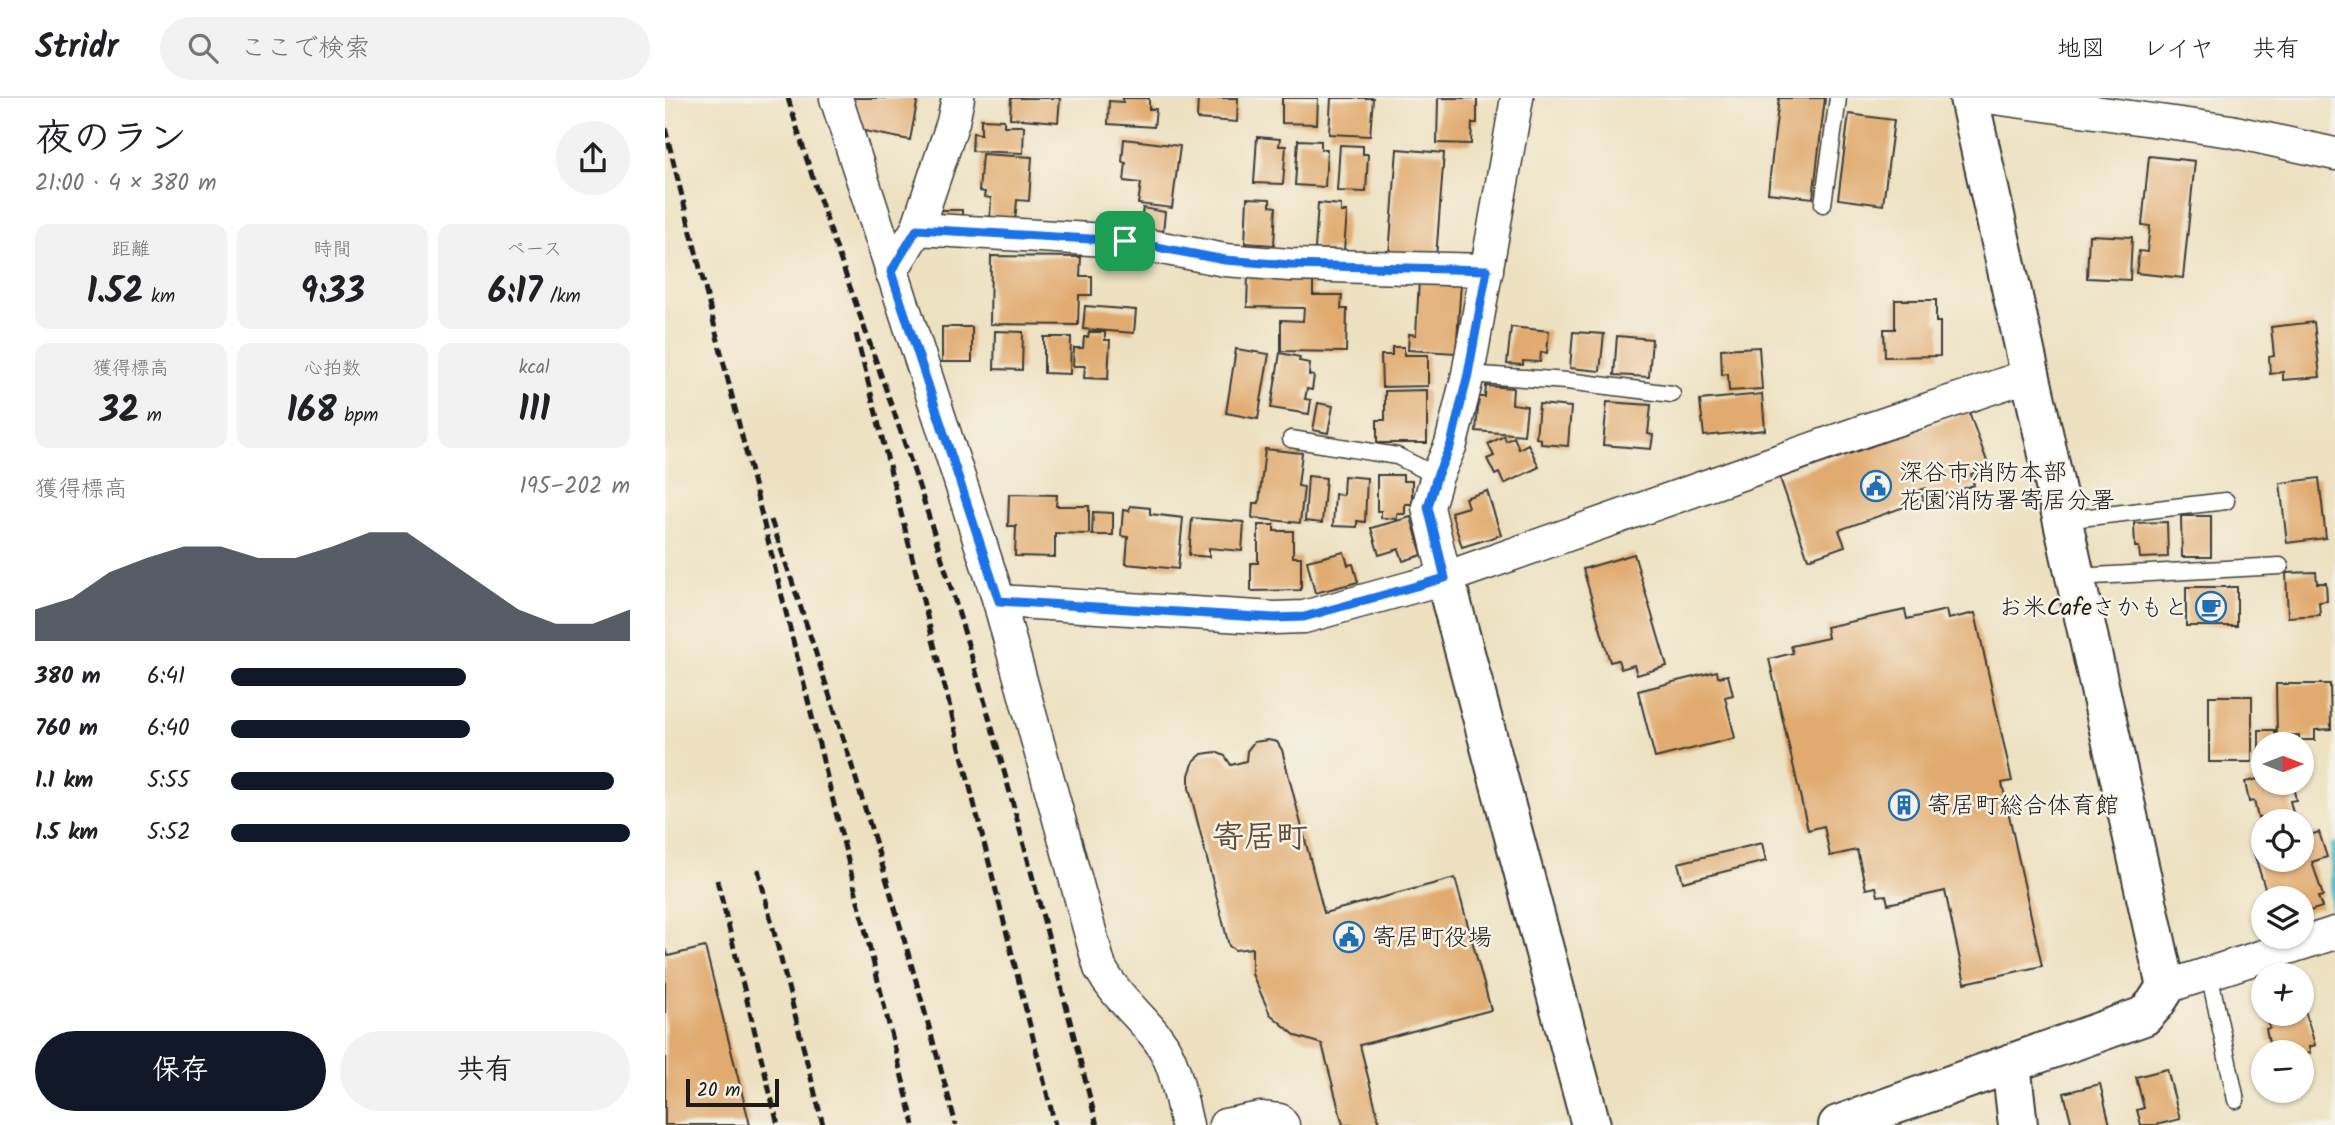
<!DOCTYPE html>
<html lang="ja">
<head>
<meta charset="utf-8">
<style>
	:root { --surface:#fff; --page:#f2f2f2; --text:#202124; --muted:#757577; --line:#e0e0e0; --accent:#111827 }
	body { margin:0; font-family:Kalam,"Klee One",sans-serif; background:var(--page); color:var(--text); height:100vh; display:flex; flex-direction:column; font-size:26px; white-space:nowrap }
	* { box-sizing:border-box; margin:0 }
	p { font-size:23px; color:var(--muted) }
	.icon { flex:none; width:38px; height:38px; fill:none; stroke:currentColor; stroke-width:2; stroke-linecap:round; stroke-linejoin:round }
	.map { position:relative; flex:1; overflow:hidden }
	.drawer { display:flex; flex-direction:column; background:var(--surface); width:665px }
	.drawer>* { flex:none }
	.needle { width:46px; rotate:90deg }
	.tools { position:absolute; left:1586px; top:634px; display:grid; gap:14px }
	.tools a { display:grid; place-items:center; width:63px; height:63px; border-radius:50%; background:var(--surface); box-shadow:0 2px 5px #0004; font-size:35px }
	.scale { position:absolute; left:21px; bottom:18px; width:93px; box-sizing:border-box; padding-left:7px; border:4px solid #1c1c1c; border-top:0; font-size:19px; line-height:24px; white-space:nowrap; color:#1c1c1c; -webkit-text-stroke:5px #f7f3e8; paint-order:stroke }
	.pin { position:absolute; display:grid; place-items:center; width:60px; height:60px; color:#fff; margin:-30px; border-radius:14px; box-shadow:0 4px 10px #0006 }
	.round { display:grid; place-items:center; flex:none; width:74px; height:74px; border-radius:37px; background:var(--page) }
	.headline { display:flex; align-items:center; justify-content:space-between; height:119px; padding:0 35px }
	h1 { font-size:38px; font-weight:800; line-height:52px }
	.figures { display:grid; grid-template-columns:repeat(3,1fr); gap:10px; height:119px; padding:7px 35px }
	.figures div { display:grid; align-content:center; border-radius:14px; background:var(--page); text-align:center }
	.figures b { font-size:35px; font-weight:800 }
	.figures small { font-size:19px; font-weight:400 }
	.figures p { font-size:19px }
	.chart { height:196px; padding:14px 35px }
	.chart p { display:flex; justify-content:space-between }
	.chart svg { width:100%; height:126px; margin-top:7px; fill:var(--accent); opacity:.7 }
	.primary-button { display:flex; gap:14px; margin-top:auto; padding:14px 35px }
	.primary-button a { flex:1; height:80px; border-radius:42px; background:var(--accent); color:#fff; font-size:28px; font-weight:800; line-height:80px; text-align:center }
	.primary-button a+a { background:var(--page); color:var(--text) }
	ul { padding:0 35px; list-style:none; font-size:23px }
	li { display:grid; grid-template-columns:112px 84px 1fr; align-items:center; height:52px }
	li i { height:18px; border-radius:9px; background:var(--accent) }
	header { display:flex; align-items:center; gap:42px; box-sizing:border-box; height:98px; padding:0 35px; background:var(--surface); border-bottom:2px solid var(--line) }
	header strong { font-size:33px }
	nav { display:flex; gap:38px; margin-inline-start:auto; font-size:24px }
	.search { width:490px; height:63px; background:var(--page); display:flex; align-items:center; gap:18px; box-sizing:border-box; padding:0 24px; border-radius:38px; color:var(--muted); font-size:26px }
	main { display:flex; flex:1; min-height:0 }
	.map>svg:first-child { display:block }
</style>
</head>
<body>
<header>
<strong>Stridr</strong>
<div class="search"><svg class="icon" aria-label="search" viewBox="0 0 24 24"><circle cx="10" cy="10" r="6"/><path d="M15 15l6 6"/></svg>ここで検索</div>
<nav><a>地図</a><a>レイヤ</a><a>共有</a></nav>
</header>
<main>
<section class="drawer">
<div class="headline"><div><h1>夜のラン</h1><p>21:00 · 4 × 380 m</p></div><a class="round"><svg class="icon" aria-label="share" viewBox="0 0 24 24"><path d="M12 15V3M7 8l5-5 5 5M5 13v7h14v-7"/></svg></a></div>
<div class="figures">
<div><p>距離</p><b>1.52<small> km</small></b></div>
<div><p>時間</p><b>9:33</b></div>
<div><p>ペース</p><b>6:17<small> /km</small></b></div>
</div>
<div class="figures">
<div><p>獲得標高</p><b>32<small> m</small></b></div>
<div><p>心拍数</p><b>168<small> bpm</small></b></div>
<div><p>kcal</p><b>111</b></div>
</div>
<div class="chart"><p><span>獲得標高</span>195–202 m</p>
<svg viewBox="0 0 160 44" preserveAspectRatio="none"><path d="M0 44V33L10 29L20 20L30 15L40 11L50 11L60 15L70 15L80 11L90 6L100 6L110 15L120 24L130 33L140 38L150 38L160 33V44z"/></svg>
</div>
<ul>
<li><b>380 m</b>6:41<i style="width:59%"></i></li>
<li><b>760 m</b>6:40<i style="width:60%"></i></li>
<li><b>1.1 km</b>5:55<i style="width:96%"></i></li>
<li><b>1.5 km</b>5:52<i style="width:100%"></i></li>
</ul>
<div class="primary-button"><a>保存</a><a>共有</a></div>
</section>
<div class="map">
<svg width="1670" height="1027" viewBox="0 0 1670 1027">
	<rect width="100%" height="100%" fill="#f7f3e8"/>
	<filter id="ink" filterUnits="userSpaceOnUse"><feTurbulence type="fractalNoise" baseFrequency=".0143" numOctaves="2"/><feDisplacementMap in="SourceGraphic" scale="14" xChannelSelector="R" yChannelSelector="G"/><feConvolveMatrix kernelMatrix="1 2 1 2 8 2 1 2 1" color-interpolation-filters="sRGB"/></filter>
	<filter id="wash" filterUnits="userSpaceOnUse"><feTurbulence type="fractalNoise" baseFrequency=".00686" numOctaves="4" result="noise"/><feDisplacementMap in="SourceGraphic" scale="28" xChannelSelector="R" yChannelSelector="G"/><feGaussianBlur stdDeviation="1.57" result="paint"/><feColorMatrix in="noise" values="0 0 0 0 0 0 0 0 0 0 0 0 0 0 0 0 0 1.4 0 .05"/><feComposite in="paint" operator="in"/></filter>
	<g filter="url(#wash)">
		<rect width="100%" height="100%" fill="#ede1c1"/>
		<g fill="none" stroke-linecap="round" stroke-linejoin="round">
			<!-- stream -->
			<polyline stroke="#4cb8c8" stroke-width="10" points="1670,832 1670,749"/>
		</g>
		<g id="blocks">
			<!-- building -->
			<g fill="#e1ab70">
				<polygon points="183,0 253,0 245,42 189,31"/>
				<polygon points="346,0 395,0 393,24 345,20"/>
				<polygon points="458,0 484,0 484,11 491,11 489,29 443,26 444,3 458,4"/>
				<polygon points="533,0 573,0 572,24 532,21"/>
				<polygon points="617,0 653,0 652,26 617,25"/>
				<polygon points="666,0 708,0 705,38 664,36"/>
				<polygon points="773,0 812,0 812,25 807,25 806,46 772,45"/>
				<polygon points="1114,0 1160,0 1148,100 1103,95"/>
				<polygon points="1184,16 1229,22 1218,107 1173,101"/>
				<polygon points="316,21 339,22 339,28 359,28 358,55 307,53 308,35 316,36"/>
				<polygon points="592,39 615,41 614,48 621,48 618,86 589,85"/>
				<polygon points="459,41 515,48 507,110 473,106 476,85 459,83 461,65 457,64"/>
				<polygon points="633,42 656,43 656,51 662,51 660,89 630,87"/>
				<polygon points="675,47 698,48 698,56 703,56 701,94 672,93"/>
				<polygon points="732,51 779,55 771,160 724,157"/>
				<polygon points="317,56 367,59 364,103 352,102 350,124 325,122 326,100 319,99 320,94 314,93"/>
				<polygon points="1484,58 1530,63 1518,180 1471,175 1474,153 1482,154 1485,128 1477,127"/>
				<polygon points="582,100 605,101 605,108 611,109 609,147 580,145"/>
				<polygon points="653,105 676,107 676,114 682,114 679,152 650,151"/>
				<polygon points="478,110 500,114 498,135 474,133"/>
				<rect x="272" y="112" width="25" height="13"/>
				<polygon points="1424,137 1467,139 1465,182 1422,180"/>
				<polygon points="326,158 416,159 415,178 427,178 427,197 414,197 413,227 325,226"/>
				<polygon points="583,176 648,177 648,197 677,197 676,211 682,211 681,254 616,253 616,222 638,223 639,210 582,209"/>
				<polygon points="754,182 796,185 791,255 743,252 744,236 751,237"/>
				<polygon points="1230,202 1271,202 1271,224 1275,224 1275,258 1220,259 1219,231 1230,231"/>
				<polygon points="420,208 471,212 469,235 418,231"/>
				<polygon points="1649,224 1655,279 1618,282 1618,274 1605,276 1604,259 1609,258 1606,229"/>
				<rect x="277" y="229" width="30" height="35"/>
				<polygon points="846,229 884,233 882,255 876,254 875,264 858,263 858,267 842,266"/>
				<polygon points="330,233 358,234 357,272 329,271"/>
				<polygon points="424,234 440,234 440,242 445,242 443,281 419,280 420,268 408,268 409,250 418,250 419,239 423,239"/>
				<polygon points="908,234 939,236 935,273 905,270"/>
				<polygon points="952,238 987,241 984,279 949,277"/>
				<polygon points="379,239 406,239 405,276 379,275"/>
				<polygon points="727,249 739,249 739,257 763,257 763,288 717,289 716,257 727,257"/>
				<polygon points="1094,249 1097,291 1064,293 1063,276 1057,277 1056,251"/>
				<polygon points="571,251 604,256 593,321 561,315"/>
				<polygon points="615,255 635,259 634,263 645,265 644,277 649,278 647,292 642,291 640,301 646,302 644,316 606,310"/>
				<polygon points="821,288 848,290 847,306 862,308 859,337 811,333 814,299 820,299"/>
				<polygon points="762,292 762,345 712,345 712,322 720,322 720,293"/>
				<polygon points="1097,296 1100,332 1039,338 1035,302"/>
				<polygon points="942,304 986,307 983,336 988,337 986,351 938,347"/>
				<polygon points="653,305 668,308 663,335 648,332"/>
				<polygon points="874,306 906,309 903,348 876,346 876,341 871,340"/>
				<polygon points="1304,314 1324,369 1306,376 1309,387 1265,402 1261,390 1255,392 1259,402 1174,432 1180,448 1143,461 1115,380"/>
				<polygon points="839,338 841,343 849,339 854,351 863,346 874,369 839,386 834,375 830,377 822,361 829,358 823,346"/>
				<polygon points="600,351 637,355 633,388 639,389 635,425 587,420 588,405 594,405"/>
				<polygon points="712,377 738,377 738,383 747,383 747,406 740,406 740,416 732,416 732,421 716,420 716,413 712,413"/>
				<polygon points="643,378 661,380 657,425 640,423"/>
				<polygon points="679,378 702,380 700,424 692,423 692,429 668,428 670,396 678,397"/>
				<polygon points="1654,380 1661,440 1622,445 1615,385"/>
				<polygon points="822,393 836,437 797,449 786,414 803,409 800,400"/>
				<polygon points="344,396 392,397 391,408 424,408 424,436 390,435 390,459 350,458 351,428 343,428"/>
				<polygon points="465,408 485,410 485,416 518,420 513,471 461,466 463,439 456,438 458,412 464,413"/>
				<polygon points="428,414 448,415 448,437 427,437"/>
				<polygon points="1516,418 1546,418 1546,459 1517,459"/>
				<polygon points="746,419 757,457 738,463 734,451 714,457 706,430"/>
				<polygon points="527,420 579,424 577,453 544,450 544,459 524,457"/>
				<polygon points="1502,424 1503,459 1475,460 1474,449 1470,449 1469,425"/>
				<polygon points="593,427 609,427 609,433 628,433 628,459 636,459 636,492 586,493 586,465 593,465"/>
				<polygon points="679,454 683,467 688,466 693,484 650,495 642,463"/>
				<polygon points="969,456 1002,568 972,577 969,567 956,571 953,562 945,564 918,471"/>
				<polygon points="1651,474 1652,485 1661,485 1662,503 1654,504 1655,517 1623,519 1621,475"/>
				<rect x="1521" y="489" width="51" height="39"/>
				<polygon points="1240,512 1242,521 1281,512 1283,521 1310,515 1347,683 1337,685 1377,868 1300,885 1280,793 1223,806 1221,797 1213,798 1211,789 1201,791 1192,752 1165,758 1159,728 1143,732 1104,561 1128,555 1126,548 1163,540 1161,529"/>
				<polygon points="1052,573 1053,579 1063,577 1068,597 1060,599 1070,640 990,660 973,593"/>
				<polygon points="1611,586 1665,586 1666,631 1650,632 1650,642 1634,642 1634,637 1612,638"/>
				<rect x="1544" y="598" width="43" height="66"/>
				<polygon points="1594,632 1610,632 1610,646 1598,646 1598,662 1594,662"/>
				<polygon points="603,642 612,644 617,652 659,815 790,780 826,912 695,947 715,1027 678,1027 657,946 631,938 605,916 587,876 587,850 570,852 564,848 524,690 524,677 529,663 537,656 551,654 560,658 566,667 581,663 582,653 589,644"/>
				<polygon points="1598,680 1598,684 1627,684 1631,702 1625,703 1630,723 1596,723 1595,719 1593,720 1589,703 1584,704 1580,684"/>
				<polygon points="1654,734 1662,759 1647,764 1658,798 1653,799 1657,809 1636,816 1636,800 1603,800 1589,755 1598,752 1598,761 1636,761 1636,740"/>
				<polygon points="1097,745 1101,763 1018,784 1013,765"/>
				<polygon points="40,849 85,1027 0,1027 0,851 3,858"/>
				<polygon points="1637,902 1650,947 1644,949 1645,955 1636,957 1636,954 1611,954 1608,944 1604,945 1601,931 1605,930 1601,915 1636,915"/>
				<polygon points="1502,971 1515,1021 1491,1027 1476,1027 1472,1012 1479,1010 1471,979"/>
				<polygon points="1435,986 1445,1027 1407,1027 1399,995"/>
			</g>
		</g>
	</g>
	<g filter="url(#ink)">
		<use href="#blocks" fill-opacity="0" stroke="#3b3a35" stroke-width="2"/>
		<g fill="none" stroke-linecap="round" stroke-linejoin="round">
			<!-- service casing -->
			<g stroke="#3b3a35" stroke-width="19">
				<g id="service">
					<polyline points="1158,106 1173,0"/>
					<polyline points="803,276 902,283 1007,296"/>
					<polyline points="626,341 732,358 772,378"/>
					<polyline points="1398,422 1561,403"/>
					<polyline points="1410,479 1615,468"/>
					<polyline points="1544,875 1571,1002"/>
				</g>
			</g>
			<!-- minor casing -->
			<g stroke="#3b3a35" stroke-width="35">
				<g id="minor">
					<path d="M171,0L334,503L435,870C451,899 473,915 493,941C511,964 515,999 522,1027"/>
					<polyline points="1329,0 1566,33 1670,56"/>
					<polyline points="252,131 288,24 293,0"/>
					<polyline points="226,174 252,131 460,143 560,162 625,167 822,172"/>
					<polyline points="780,480 763,409 772,378 786,346 803,276 852,0"/>
					<polyline points="334,503 609,520 639,519 780,480 1198,333 1365,277"/>
					<polyline points="1501,889 1670,835"/>
					<polyline points="560,1027 596,1020 614,1022 618,1027"/>
				</g>
			</g>
			<!-- tertiary casing -->
			<g stroke="#3b3a35" stroke-width="42">
				<g id="tertiary">
					<polyline points="780,480 926,1027"/>
					<polyline points="1346,966 1353,1027"/>
					<polyline points="1173,1027 1479,918 1490,906 1501,889 1304,0"/>
				</g>
			</g>
			<!-- service -->
			<use href="#service" stroke="#fff" stroke-width="16"/>
			<!-- minor -->
			<use href="#minor" stroke="#fff" stroke-width="32"/>
			<!-- tertiary -->
			<use href="#tertiary" stroke="#fff" stroke-width="38"/>
			<!-- rail -->
			<g stroke="#1c1c1c" stroke-width="5" stroke-dasharray="10 5" stroke-linecap="butt">
				<path d="M123,0C167,150 226,295 272,445C333,637 381,832 432,1027"/>
				<polyline points="0,30 249,1027"/>
				<polyline points="191,236 390,1027"/>
				<path d="M106,422C175,621 236,823 291,1027"/>
				<polyline points="93,771 158,1027"/>
				<polyline points="52,782 113,1027"/>
			</g>
		</g>
	</g>
	<g fill="none" stroke-linecap="round" stroke-linejoin="round" filter="url(#ink)">
		<!-- route casing -->
		<g stroke="#fff" stroke-width="14">
			<polygon id="route" points="252,131 460,143 560,162 625,167 822,172 803,276 786,346 772,378 763,409 780,480 639,519 609,520 334,503 226,174"/>
		</g>
		<!-- route -->
		<use href="#route" stroke="#1a73e8" stroke-width="9"/>
	</g>
	<!-- icons -->
	<defs>
		<g id="civic-ring" transform="scale(1.575)"><circle r="9.5" fill="#f7f3e8" stroke="#1f6fb2" stroke-width="1.5"/><path d="M-.6-6.5H3V-4.5H.6V-3L4-1V1h2V6H-6V1h2V-1L-.6-3ZM-1.2 2.5V6h2.4V2.5Z" fill="#1f6fb2"/></g>
		<g id="cafe-ring" transform="scale(1.575)"><circle r="9.5" fill="#f7f3e8" stroke="#1f6fb2" stroke-width="1.5"/><path d="M-5.5-4.5H6V0H3Q3 3.5 0 3.5H-2.5Q-5.5 3.5-5.5 0ZM3-3.2v2h1.7v-2ZM-6 4.5H4V6H-6Z" fill="#1f6fb2"/></g>
		<g id="building-ring" transform="scale(1.575)"><circle r="9.5" fill="#f7f3e8" stroke="#1f6fb2" stroke-width="1.5"/><path d="M-4-6H4V6H1V3H-1V6H-4ZM-2.5-4.3h1.7v1.8h-1.7ZM.8-4.3h1.7v1.8H.8ZM-2.5-1h1.7V.8h-1.7ZM.8-1h1.7V.8H.8Z" fill="#1f6fb2"/></g>
	</defs>
	<g fill-rule="evenodd">
		<use href="#civic-ring" x="1211" y="388"/>
		<use href="#cafe-ring" x="1546" y="509"/>
		<use href="#building-ring" x="1239" y="707"/>
		<use href="#civic-ring" x="684" y="839"/>
	</g>
	<g text-anchor="middle" stroke-width="5" stroke-linejoin="round" paint-order="stroke">
		<!-- poi labels -->
		<g font-size="24" fill="#1c1c1c" stroke="#f7f3e8" text-anchor="start">
			<text x="1234" y="382">深谷市消防本部<tspan x="1234" dy="28">花園消防署寄居分署</tspan></text>
			<text x="1523" y="517" text-anchor="end">お米Cafeさかもと</text>
			<text x="1262" y="715">寄居町総合体育館</text>
			<text x="707" y="847">寄居町役場</text>
		</g>
		<!-- district labels -->
		<g font-size="32" font-weight="bold" fill="#614e39" stroke="#f7f3e8">
			<text x="595" y="749">寄居町</text>
		</g>
	</g>
</svg>
<div class="tools">
<a><svg class="needle" viewBox="-14 -14 28 28"><path d="M0-13l5 13h-10z" fill="#e53935"/><path d="M0 13l5-13h-10z" fill="#757577"/></svg></a>
<a><svg class="icon" aria-label="locate" viewBox="0 0 24 24"><circle cx="12" cy="12" r="6"/><path d="M12 2v4M12 18v4M2 12h4M18 12h4"/></svg></a>
<a><svg class="icon" aria-label="layers" viewBox="0 0 24 24"><path d="M12 4l9 5-9 5-9-5zM3 14l9 5 9-5"/></svg></a>
<a>+</a>
<a>−</a>
</div>
<div class="scale">20 m</div>
<div class="pin" style="left:460px;top:143px;background:#1e9e55"><svg class="icon" aria-label="arrive" viewBox="0 0 24 24"><path d="M6 21V4h12l-3 4 3 4H6"/></svg></div>
</div>
</main>
</body>
</html>
